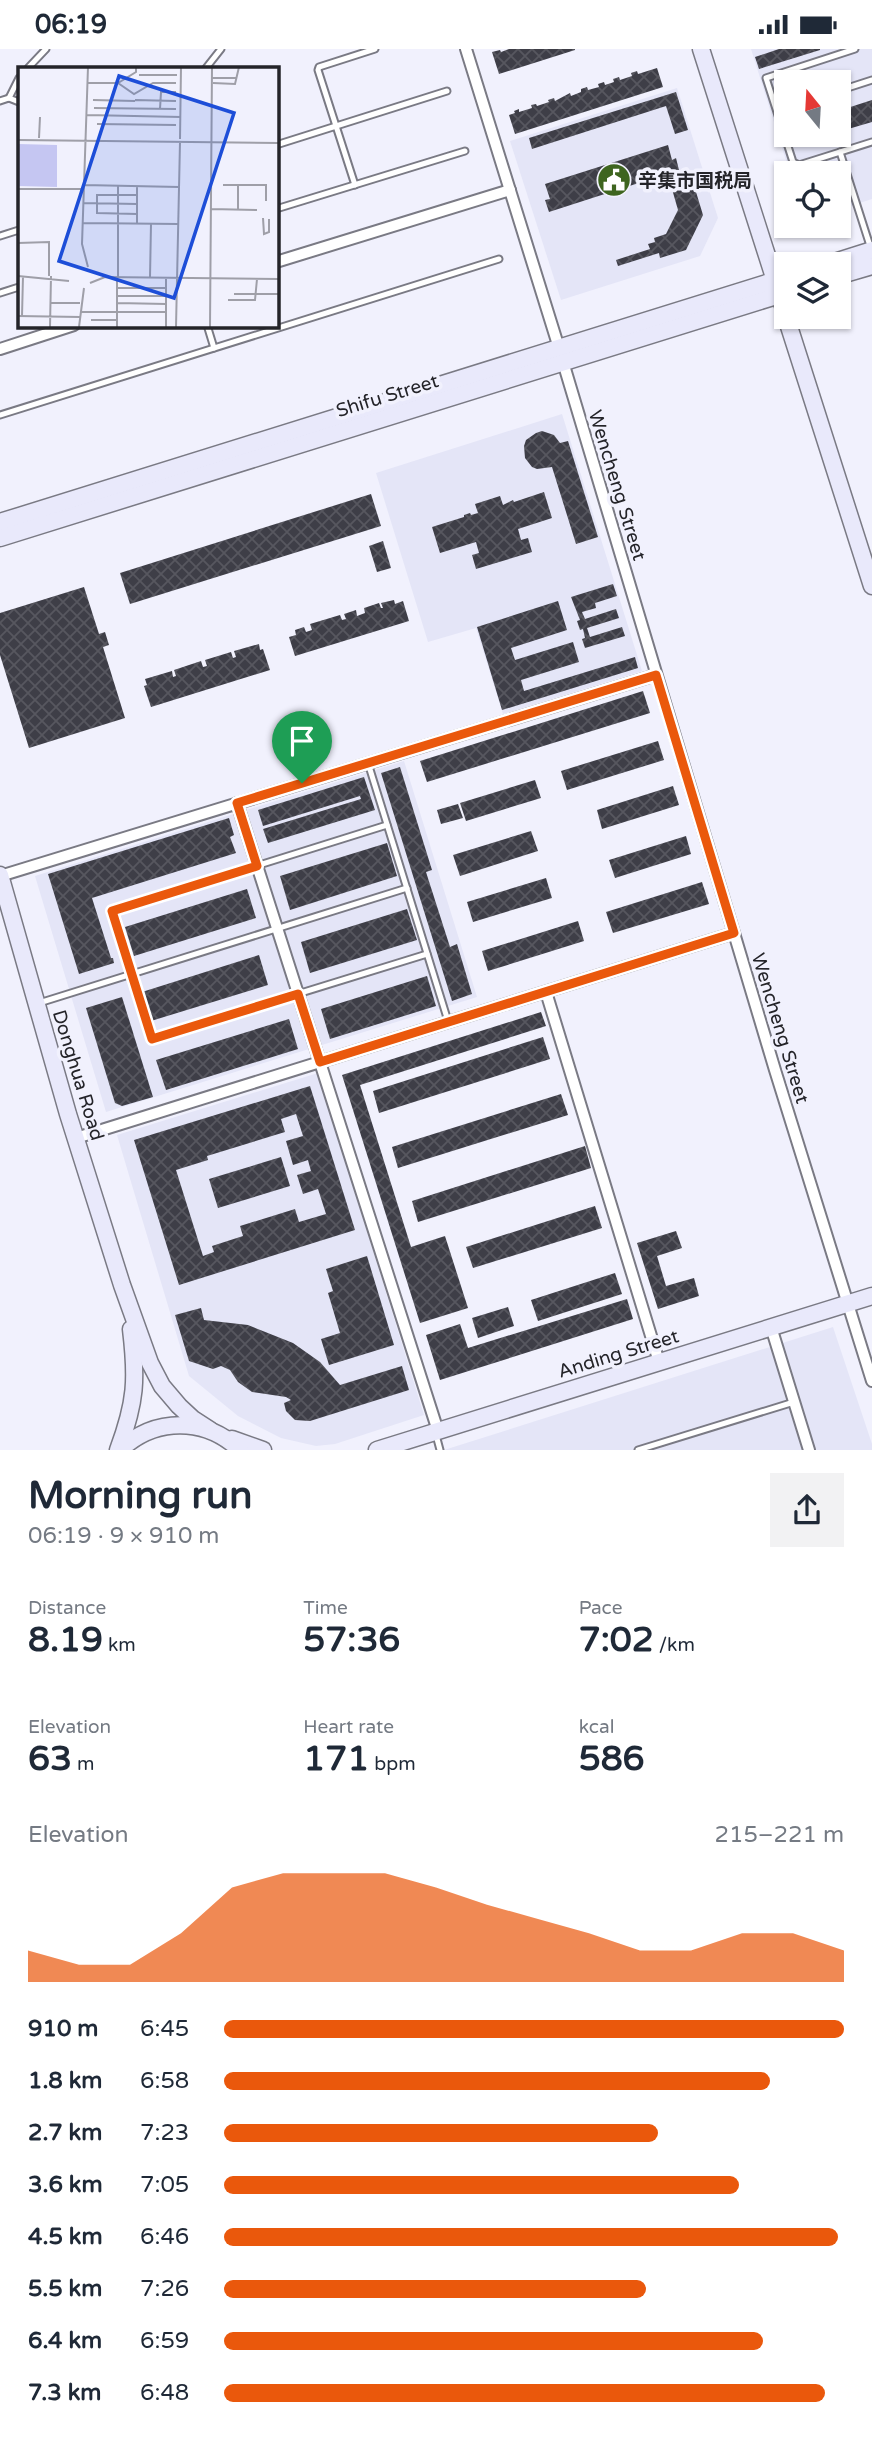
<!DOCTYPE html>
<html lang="en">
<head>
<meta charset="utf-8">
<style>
	:root { --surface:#fff; --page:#f2f2f3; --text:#1f2937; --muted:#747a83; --accent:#ea580c }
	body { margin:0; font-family:"Varela Round","Noto Sans SC",sans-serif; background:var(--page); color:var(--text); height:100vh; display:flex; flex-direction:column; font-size:26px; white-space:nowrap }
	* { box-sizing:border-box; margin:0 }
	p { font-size:23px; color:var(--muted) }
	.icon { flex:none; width:38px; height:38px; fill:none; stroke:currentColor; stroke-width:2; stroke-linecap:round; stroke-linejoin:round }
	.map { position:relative; height:1401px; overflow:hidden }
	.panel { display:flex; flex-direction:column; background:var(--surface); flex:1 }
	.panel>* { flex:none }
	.needle { width:46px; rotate:342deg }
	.controls { position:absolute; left:774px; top:21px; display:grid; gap:14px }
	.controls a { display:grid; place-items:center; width:77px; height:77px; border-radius:0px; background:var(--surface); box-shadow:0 2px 5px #0004; font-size:35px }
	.pin { position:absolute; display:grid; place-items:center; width:60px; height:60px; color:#fff; margin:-72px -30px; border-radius:50% 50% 50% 0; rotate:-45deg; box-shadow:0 0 7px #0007 }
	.pin .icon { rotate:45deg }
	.round { display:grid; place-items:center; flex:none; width:74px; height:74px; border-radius:0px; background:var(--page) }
	.summary { display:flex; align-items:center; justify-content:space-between; height:119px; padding:0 28px }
	h1 { font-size:38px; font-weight:700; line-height:52px }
	.figures { display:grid; grid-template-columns:repeat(3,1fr); gap:10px; height:119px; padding:7px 28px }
	.figures div { display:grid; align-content:center }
	.figures b { font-size:35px; font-weight:700 }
	.figures small { font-size:19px; font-weight:400 }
	.figures p { font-size:19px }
	.chart { height:196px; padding:14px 28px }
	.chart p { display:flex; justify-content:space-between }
	.chart svg { width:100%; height:126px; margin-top:7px; fill:var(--accent); opacity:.7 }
	ul { padding:0 28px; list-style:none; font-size:23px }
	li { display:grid; grid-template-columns:112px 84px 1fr; align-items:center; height:52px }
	li i { height:18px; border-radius:9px; background:var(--accent) }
	.status { display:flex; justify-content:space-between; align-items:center; height:49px; padding:0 35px; background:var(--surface); direction:ltr }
	.status svg { height:19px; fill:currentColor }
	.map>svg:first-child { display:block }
</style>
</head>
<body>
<div class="status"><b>06:19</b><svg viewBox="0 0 49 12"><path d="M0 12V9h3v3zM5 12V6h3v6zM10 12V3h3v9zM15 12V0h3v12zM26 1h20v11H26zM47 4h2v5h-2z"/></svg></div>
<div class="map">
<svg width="872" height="1401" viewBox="0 0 872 1401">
	<defs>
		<pattern id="building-cross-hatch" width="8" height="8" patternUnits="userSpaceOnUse" patternTransform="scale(1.75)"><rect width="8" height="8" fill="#3e3e47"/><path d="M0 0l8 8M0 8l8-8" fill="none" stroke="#57575f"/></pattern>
	</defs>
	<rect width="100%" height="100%" fill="#f1f1fd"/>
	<!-- built -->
	<g fill="#e4e5f7" fill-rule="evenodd">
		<path d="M751,0H872V150L838,161V124H790ZM786,33H838V86H786Z"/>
		<polygon points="677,39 718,169 700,207 561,251 510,92"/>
		<polygon points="562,365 642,622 503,665 476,579 428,593 376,424"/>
		<polygon points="404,712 477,948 106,1063 35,827"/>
		<polygon points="318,1024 424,1366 335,1395 316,1397 281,1389 238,1367 189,1327 117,1086"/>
		<polygon points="833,1278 872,1395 872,1401 444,1401"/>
	</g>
	<!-- building -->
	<g fill="url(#building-cross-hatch)" fill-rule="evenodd">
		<polygon points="509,0 575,0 575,1 499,25 492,3 500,1 501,3"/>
		<polygon points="779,0 820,0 820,1 759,20 755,8"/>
		<polygon points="657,19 663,38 515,85 509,66 515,64 514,62 519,60 519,63 532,59 531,56 536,55 537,57 549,53 548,51 554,49 555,52 570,44 571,47 581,43 581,40 587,38 588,41 599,38 598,35 604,33 605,36 614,33 613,30 619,28 620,31 632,27 631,24 637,22 638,25"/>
		<polygon points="676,43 688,81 675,85 666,57 532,100 529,89"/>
		<polygon points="872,51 872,73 838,83 838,62"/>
		<polygon points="668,96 672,111 676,109 679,121 549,163 545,151 550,150 545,135"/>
		<polygon points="693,133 703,166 686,201 660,209 659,204 618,217 616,211 650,200 648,195 655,193 654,189 666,185 678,161 672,140"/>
		<polygon points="542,382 554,386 560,394 568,392 598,488 576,495 552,418 537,420 532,418 525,409 524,397 526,391 536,384"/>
		<polygon points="544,443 552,469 518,480 521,491 528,489 532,503 476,520 472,506 479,504 476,493 440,504 432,478 464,468 464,466 470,464 471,466 478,464 475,455 500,447 503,456 513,451 514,453"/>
		<polygon points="371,445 381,477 130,555 120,524"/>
		<polygon points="383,492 391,519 377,523 369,497"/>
		<polygon points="613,535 617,547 595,554 596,559 582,563 585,570 616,560 619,569 587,579 590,588 622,578 625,587 585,599 582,590 585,589 583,580 580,581 577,572 580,571 571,548"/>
		<polygon points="84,538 99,585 105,583 109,596 103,598 125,669 29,699 0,606 0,564"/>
		<polygon points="394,551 395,555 403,552 409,572 295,607 289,588 296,586 295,581 304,578 306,583 312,581 310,575 340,566 342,571 346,570 344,565 356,561 357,567 365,564 364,559 379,554 381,559 383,559 381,554"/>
		<polygon points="558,552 567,581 511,599 515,611 573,593 579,613 521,631 524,642 635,608 638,619 502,661 477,578"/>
		<polygon points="259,595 260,601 263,600 270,621 151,658 144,637 147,636 145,630 172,622 173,628 176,627 174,621 201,612 203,618 207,617 205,611 231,603 233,609 236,608 234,602"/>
		<polygon points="643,642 650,664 427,733 420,712"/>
		<polygon points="658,692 664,711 567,741 561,722"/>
		<polygon points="400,718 432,821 426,823 450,898 457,895 472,945 452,952 381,724"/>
		<polygon points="364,728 375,761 268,794 263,780 361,750 360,747 263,777 258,761"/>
		<polygon points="535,731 541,749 466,772 460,754"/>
		<polygon points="673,737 679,756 602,780 597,761"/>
		<polygon points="458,755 463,769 441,775 437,761"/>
		<polygon points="229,769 234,786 230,788 236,804 92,849 111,909 113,909 114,914 79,925 48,825"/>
		<polygon points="531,782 538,802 460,827 453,806"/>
		<polygon points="686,787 691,805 615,829 609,811"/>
		<polygon points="387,794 397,827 290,861 280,827"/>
		<polygon points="546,829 552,849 473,873 467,853"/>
		<polygon points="702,833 709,855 613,884 606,863"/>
		<polygon points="247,840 256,869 134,907 125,878"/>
		<polygon points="407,860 417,891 310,924 301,893"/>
		<polygon points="578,872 584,892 488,922 482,902"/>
		<polygon points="259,906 268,936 151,972 142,943"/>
		<polygon points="427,927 436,957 330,990 321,960"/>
		<polygon points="122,948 153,1048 122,1057 115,1054 86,959"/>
		<polygon points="541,963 546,977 360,1036 411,1198 445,1187 468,1259 420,1274 342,1026"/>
		<polygon points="289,970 298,1000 166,1041 156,1011"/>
		<polygon points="543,988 550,1010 379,1064 373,1042"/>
		<path d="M310,1037L355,1181L179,1236L134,1091ZM296,1065L303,1087L286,1092L293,1116L308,1111L309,1115L311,1122L297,1126L303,1145L318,1140L326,1165L299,1173L295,1160L240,1177L243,1187L212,1197L214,1203L203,1207L176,1121L208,1111L207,1107L285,1083L281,1070Z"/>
		<polygon points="561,1045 568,1066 398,1119 392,1098"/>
		<polygon points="585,1097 591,1119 418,1173 412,1152"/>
		<polygon points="281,1108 290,1137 218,1159 209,1130"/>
		<polygon points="595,1157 602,1179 473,1219 466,1198"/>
		<polygon points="676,1182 682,1199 657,1207 666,1237 694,1229 699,1247 658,1260 637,1194"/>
		<polygon points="367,1207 394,1296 329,1316 321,1290 340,1284 328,1244 333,1242 326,1220"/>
		<polygon points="615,1224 622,1245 538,1272 531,1251"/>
		<polygon points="627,1250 633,1270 440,1331 426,1286 460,1275 468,1299"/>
		<polygon points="508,1258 514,1277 478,1289 472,1269"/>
		<polygon points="201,1259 204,1271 248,1276 293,1294 320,1313 340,1336 402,1317 409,1341 310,1372 295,1371 286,1362 284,1354 291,1351 286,1348 252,1343 238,1333 230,1321 221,1317 213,1320 189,1312 175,1266"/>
	</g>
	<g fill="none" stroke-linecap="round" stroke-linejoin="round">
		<!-- lane casing -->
		<g stroke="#7a7a84" stroke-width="9">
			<g id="lane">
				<polyline points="855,0 766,29 793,113 799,116 872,93"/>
				<polyline points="28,19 46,0"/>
				<polyline points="206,19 221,0"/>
				<polyline points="838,42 872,31"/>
				<polyline points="9,49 19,29"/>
				<polyline points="0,52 9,49 19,53"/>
				<polyline points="276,96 447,42"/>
				<polyline points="840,103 871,200"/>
				<polyline points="355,136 318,21 319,18 375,0"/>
				<polyline points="276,160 465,102"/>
				<polyline points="0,187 19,181"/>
				<polyline points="0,244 19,238"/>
				<polyline points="207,276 214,299"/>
				<polyline points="0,366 499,210"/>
				<polyline points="368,714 448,972"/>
				<polyline points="387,776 112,862 152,990 427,905"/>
				<polyline points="39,954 407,839"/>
				<polyline points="436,1386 440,1401"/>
				<polyline points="638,1401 794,1353"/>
			</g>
		</g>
		<!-- street casing -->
		<g stroke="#7a7a84" stroke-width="14">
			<g id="street">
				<polyline points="466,0 559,299"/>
				<polyline points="276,213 510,141"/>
				<polyline points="0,300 74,276"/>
				<polyline points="563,313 775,1021 872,1332"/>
				<polyline points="237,754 438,1382"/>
				<polyline points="0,827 656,626"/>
				<polyline points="546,943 659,1313"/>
				<polyline points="76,1089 734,884"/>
				<polyline points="771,1278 809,1401"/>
			</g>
		</g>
		<!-- secondary casing -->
		<g stroke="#7a7a84" stroke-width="19">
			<g id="secondary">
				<polyline points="701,0 786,266"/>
				<polyline points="828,215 872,201"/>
				<polyline points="838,227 872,217"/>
				<polyline points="786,268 872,537"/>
				<polyline points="0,473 786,228"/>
				<polyline points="0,489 786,244"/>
				<polyline points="0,826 68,1065 122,1236 150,1314 162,1337 179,1357 193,1370 210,1381"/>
				<polyline points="232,1390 263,1401"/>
				<path d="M118,1401C136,1353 137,1330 131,1280"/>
				<path d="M120,1401C155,1368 205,1368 240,1401"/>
				<polyline points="377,1401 872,1247"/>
			</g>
		</g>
		<!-- lane -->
		<use href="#lane" stroke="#fff" stroke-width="5"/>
		<!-- street -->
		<use href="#street" stroke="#fff" stroke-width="10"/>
		<!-- secondary -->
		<use href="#secondary" stroke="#e9e9fb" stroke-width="16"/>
	</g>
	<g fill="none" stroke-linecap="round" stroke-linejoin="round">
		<!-- route casing -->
		<g stroke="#fff" stroke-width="14">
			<polygon id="route" points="656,626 734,884 320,1013 298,945 152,990 112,862 257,817 237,754"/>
		</g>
		<!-- route -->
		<use href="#route" stroke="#ea580c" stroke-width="9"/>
	</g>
	<!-- icons -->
	<defs>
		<g id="civic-disc" transform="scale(1.75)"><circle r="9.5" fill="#3e651f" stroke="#f1f1fd"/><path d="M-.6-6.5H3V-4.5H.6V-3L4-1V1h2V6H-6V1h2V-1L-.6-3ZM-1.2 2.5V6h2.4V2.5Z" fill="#fff"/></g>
	</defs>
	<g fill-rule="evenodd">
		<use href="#civic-disc" x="614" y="131"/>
	</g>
	<g text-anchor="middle" stroke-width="7" stroke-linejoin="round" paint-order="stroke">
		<!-- poi labels -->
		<g font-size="19" font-weight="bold" fill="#242429" stroke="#f1f1fd" text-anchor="start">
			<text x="638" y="138">辛集市国税局</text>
		</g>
		<!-- street labels -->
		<g font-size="19" fill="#242429" stroke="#f1f1fd">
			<text transform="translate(387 346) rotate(-17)" y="7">Shifu Street</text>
			<text transform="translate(618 436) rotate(73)" y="7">Wencheng Street</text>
			<text transform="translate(781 979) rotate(73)" y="7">Wencheng Street</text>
			<text transform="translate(79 1026) rotate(73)" y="7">Donghua Road</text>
			<text transform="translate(618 1304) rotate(-17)" y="7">Anding Street</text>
		</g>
	</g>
	<!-- overview -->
	<g transform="translate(18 18)">
		<rect width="261" height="261" fill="#f1f1fd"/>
		<path d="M0,77L39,78V120L0,119Z" fill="#c5c6f2"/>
		<path fill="none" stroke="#9f9fa8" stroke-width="2" d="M121,8H159M194,11H218M70,16H100L118,5V0M100,16L116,27L135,16H158M195,16L217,17L221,0M75,33L117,34M117,33L158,34M76,41L158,42M142,42L143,25H158M69,48L163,50M79,57L158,58M21,71L22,50M162,72L163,0M0,73L261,76M66,118L161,120M205,118H248V134M0,122H66M65,136L119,137M193,142L239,143M220,143V118M119,147L79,146V128H119M245,151L246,167L251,165V152M65,156L160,157M119,157V119M0,176L31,175V209M70,200L64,177L70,0M0,209L51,214M100,210V119M132,210L133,157M72,216L87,210L261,212M99,221H148M216,227H261M99,229H148M210,233H237L239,212M33,236H62M99,236L148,237M62,245H148M0,249L62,250M4,249L5,209M73,253H98M32,260L33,209M61,260L66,221M99,260V210M148,260V211M158,260L162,75M192,260L194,0"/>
		<path fill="#1d4ed8" fill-opacity="0.15" stroke="#1d4ed8" stroke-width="3.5" d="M101,9L216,46L156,231L41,194Z"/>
		<rect width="261" height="261" fill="none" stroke="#242429" stroke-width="3.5"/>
	</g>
</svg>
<div class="controls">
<a><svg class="needle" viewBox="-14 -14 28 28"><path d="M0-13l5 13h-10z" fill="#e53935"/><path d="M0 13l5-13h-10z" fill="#747a83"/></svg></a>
<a><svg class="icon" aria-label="locate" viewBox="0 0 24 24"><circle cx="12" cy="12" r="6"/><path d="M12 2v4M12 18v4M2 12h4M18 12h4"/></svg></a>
<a><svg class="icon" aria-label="layers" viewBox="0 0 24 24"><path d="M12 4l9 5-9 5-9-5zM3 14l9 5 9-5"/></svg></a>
</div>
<div class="pin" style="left:302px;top:734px;background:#1e9e55"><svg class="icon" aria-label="arrive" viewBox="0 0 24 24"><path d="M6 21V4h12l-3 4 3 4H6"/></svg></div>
</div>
<section class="panel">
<div class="summary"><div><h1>Morning run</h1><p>06:19 · 9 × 910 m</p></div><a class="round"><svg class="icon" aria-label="share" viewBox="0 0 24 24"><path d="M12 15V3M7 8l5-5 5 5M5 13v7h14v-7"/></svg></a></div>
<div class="figures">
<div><p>Distance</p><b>8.19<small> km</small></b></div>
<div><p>Time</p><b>57:36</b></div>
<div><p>Pace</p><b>7:02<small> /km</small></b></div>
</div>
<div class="figures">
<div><p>Elevation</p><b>63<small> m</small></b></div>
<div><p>Heart rate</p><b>171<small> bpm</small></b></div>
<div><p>kcal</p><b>586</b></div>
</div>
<div class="chart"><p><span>Elevation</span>215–221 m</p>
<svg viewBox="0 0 160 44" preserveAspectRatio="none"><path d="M0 44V33L10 38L20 38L30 27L40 11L50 6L60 6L70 6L80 11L90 17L100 22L110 27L120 33L130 33L140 27L150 27L160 33V44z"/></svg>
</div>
<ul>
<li><b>910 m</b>6:45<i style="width:100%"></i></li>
<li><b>1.8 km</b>6:58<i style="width:88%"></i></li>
<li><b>2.7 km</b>7:23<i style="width:70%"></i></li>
<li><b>3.6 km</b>7:05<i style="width:83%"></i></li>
<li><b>4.5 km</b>6:46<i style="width:99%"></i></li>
<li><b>5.5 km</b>7:26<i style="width:68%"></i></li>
<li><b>6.4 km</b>6:59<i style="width:87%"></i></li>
<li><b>7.3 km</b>6:48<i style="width:97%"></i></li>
</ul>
</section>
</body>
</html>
